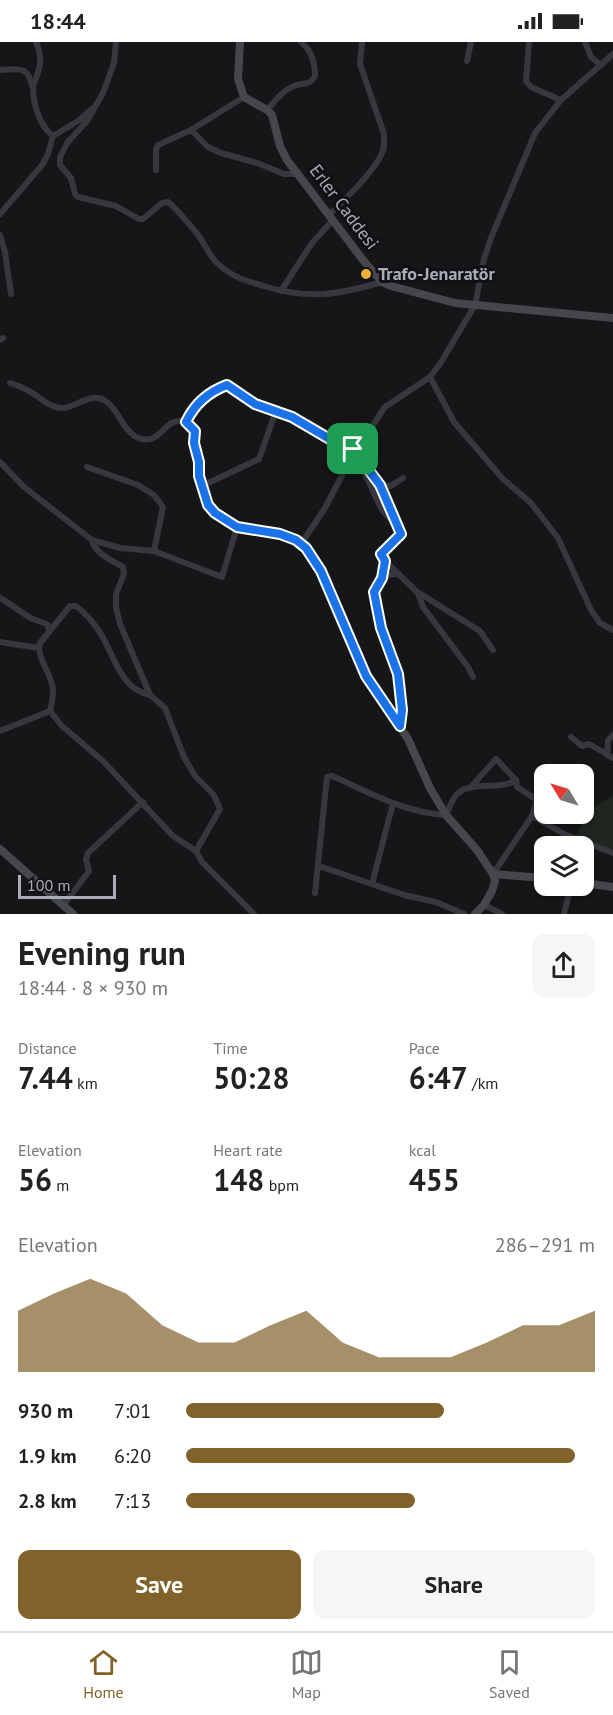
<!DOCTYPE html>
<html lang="en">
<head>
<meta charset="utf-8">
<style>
	:root { --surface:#fff; --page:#f6f6f6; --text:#222; --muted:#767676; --line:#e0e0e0; --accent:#80622a }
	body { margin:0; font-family:"PT Sans",sans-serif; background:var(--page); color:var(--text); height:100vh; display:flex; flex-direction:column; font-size:22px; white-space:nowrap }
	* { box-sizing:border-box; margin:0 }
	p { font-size:20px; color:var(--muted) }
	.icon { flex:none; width:33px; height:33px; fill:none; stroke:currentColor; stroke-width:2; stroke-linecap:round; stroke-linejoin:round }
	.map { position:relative; height:872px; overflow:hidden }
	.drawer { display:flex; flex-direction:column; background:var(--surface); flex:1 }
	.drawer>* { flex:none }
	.needle { width:39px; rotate:308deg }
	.buttons { position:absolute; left:534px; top:722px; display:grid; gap:12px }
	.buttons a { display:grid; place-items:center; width:60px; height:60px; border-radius:12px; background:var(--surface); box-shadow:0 2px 4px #0004; font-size:30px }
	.scale { position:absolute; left:18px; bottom:15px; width:98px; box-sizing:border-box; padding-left:6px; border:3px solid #a8adb8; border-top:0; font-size:16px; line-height:21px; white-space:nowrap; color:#a8adb8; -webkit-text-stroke:4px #111113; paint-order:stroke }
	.pin { position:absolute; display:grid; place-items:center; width:51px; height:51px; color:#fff; margin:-26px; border-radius:12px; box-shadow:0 3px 9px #0006 }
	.round { display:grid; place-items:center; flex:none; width:63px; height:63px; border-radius:12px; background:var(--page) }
	.overview { display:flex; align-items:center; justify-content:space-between; height:102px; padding:0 18px }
	h1 { font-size:33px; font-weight:700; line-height:45px }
	.stats { display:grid; grid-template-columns:repeat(3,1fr); gap:9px; height:102px; padding:6px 18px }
	.stats div { display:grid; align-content:center }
	.stats b { font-size:30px; font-weight:700 }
	.stats small { font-size:16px; font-weight:400 }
	.stats p { font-size:16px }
	.chart { height:168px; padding:12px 18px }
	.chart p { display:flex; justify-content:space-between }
	.chart svg { width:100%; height:108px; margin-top:6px; fill:var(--accent); opacity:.7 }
	.cta { display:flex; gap:12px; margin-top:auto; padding:12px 18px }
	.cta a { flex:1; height:69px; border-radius:12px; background:var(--accent); color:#fff; font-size:24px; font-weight:700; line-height:69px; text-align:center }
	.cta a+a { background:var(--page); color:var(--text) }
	ul { padding:0 18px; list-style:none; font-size:20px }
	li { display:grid; grid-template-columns:96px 72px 1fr; align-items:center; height:45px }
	li i { height:15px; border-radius:8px; background:var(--accent) }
	.status { display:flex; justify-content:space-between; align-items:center; height:42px; padding:0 30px; background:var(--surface); direction:ltr }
	.status svg { height:16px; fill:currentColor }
	.tab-bar { display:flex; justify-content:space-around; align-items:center; height:84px; border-top:2px solid var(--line); background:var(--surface); font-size:16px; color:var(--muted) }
	.tab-bar a { display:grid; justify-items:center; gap:3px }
	.tab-bar .selected { color:var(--accent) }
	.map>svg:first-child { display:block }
</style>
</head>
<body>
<div class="status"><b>18:44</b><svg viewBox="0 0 49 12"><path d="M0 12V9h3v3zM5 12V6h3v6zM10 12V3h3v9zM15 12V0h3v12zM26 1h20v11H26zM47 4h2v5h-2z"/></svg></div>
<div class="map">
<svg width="613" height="872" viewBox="0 0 613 872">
	<rect width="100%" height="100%" fill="#161618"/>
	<!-- green -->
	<polygon fill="#1e261f" points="613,753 613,814 574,799 589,769"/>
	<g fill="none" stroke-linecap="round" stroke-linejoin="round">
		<!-- street -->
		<g stroke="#37383d" stroke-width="6">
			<path d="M36,0C41,11 42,22 37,33C36,37 33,42 33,46C33,63 40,84 53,94"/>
			<path d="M116,0L114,21L103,51L87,79L67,101L60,115V123L71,136L75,152L78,155L116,164L139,177H143L162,161L168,160C179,169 190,183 199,194C205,203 209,213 217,221C228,232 241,238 257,242C306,258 334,254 382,240"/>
			<polyline points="529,0 526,39 531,45 561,58"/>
			<polyline points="585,0 591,15 601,23"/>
			<polyline points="467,19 471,0"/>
			<path d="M0,28C18,27 28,23 32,44"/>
			<path d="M267,68C275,59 283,48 294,44C303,40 310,44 315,34C315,21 311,8 301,0"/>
			<polyline points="191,88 208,105 221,111 257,121 284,132 298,132"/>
			<polyline points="156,128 156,107 158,103 191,88 244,55"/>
			<polyline points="0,172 42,123 48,112 53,94 78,79 92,67"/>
			<path d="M329,173C344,158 375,129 382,111C385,105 384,99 384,92L360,22L362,0"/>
			<polyline points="0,193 5,210 11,252"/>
			<polyline points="281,249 312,201 333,178"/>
			<polyline points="0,298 3,296"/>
			<polyline points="430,335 454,380 503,437 531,461 558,496 591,568 600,581 613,588"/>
			<path d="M10,341C16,343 22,345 27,348C38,353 48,365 60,366C75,367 89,350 104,358C120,367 123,393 142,397C162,402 165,373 186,380"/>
			<polyline points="327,399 349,420 363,428 382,468 393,480"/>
			<path d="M0,420L24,445L92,498L120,506L154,509L222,535L237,485C229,481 220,476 214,470C200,456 194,408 195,389L186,380C195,361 208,350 227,343L255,362L292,375L345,406L353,407"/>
			<polyline points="87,425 138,443 154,453 163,465 154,509"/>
			<polyline points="380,443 391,444 403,436"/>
			<polyline points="202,444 259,417 276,369"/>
			<path d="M92,498C95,512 112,518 123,525L124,532L116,552V565L120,582L150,653L165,666L184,715L195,734L214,753L220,767L196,809"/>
			<polyline points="301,502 325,466 349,420"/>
			<path d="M399,532C384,531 381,538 374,550L381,586L398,632L402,668L400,684"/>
			<polyline points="382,536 385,519"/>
			<polyline points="419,551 480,589 493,608"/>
			<path d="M0,556C11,562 19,569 29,575C35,579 42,579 48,583L49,588"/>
			<polyline points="0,600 39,606"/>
			<polyline points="473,635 468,625 423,565 418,551 384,518 381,512 401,492 380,443 353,407 359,404 385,365 430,335 440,322 475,263 484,217 491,196 535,91 561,58 613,12"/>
			<path d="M150,653C119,647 114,611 99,589C93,580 85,571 76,564H70L40,601C37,615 47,626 51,639C55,649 52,659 50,669L62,684L103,719L173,794L196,809L202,820L254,872"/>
			<polyline points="0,689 50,669"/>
			<polyline points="613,693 608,698 607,713 613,716"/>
			<polyline points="571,695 582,704 589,702 607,712"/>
			<polyline points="470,746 496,717 516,738 517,745 537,758 532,774 493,832"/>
			<polyline points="532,774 566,793 613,811"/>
			<polyline points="319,824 404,853 436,860 464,872"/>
			<polyline points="372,842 393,761"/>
			<path d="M315,851L327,735L332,734C369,750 405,771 446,773C449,767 452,757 457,752C472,738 500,749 516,738"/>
			<polyline points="484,863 502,872"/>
			<polyline points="63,864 89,829 86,817 88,811 143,760"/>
			<polyline points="564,872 571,843"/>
		</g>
		<!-- secondary -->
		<g stroke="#45474d" stroke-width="8">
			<polyline points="240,0 238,37 244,55 267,68 272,73 280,104 287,118 363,218 382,240 391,244 455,261 613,276"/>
			<path d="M237,485C267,490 298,491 316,518L366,634L408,697L430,746L446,773L477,808L493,832L495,839L492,849L484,863L475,872"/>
			<polyline points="0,807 73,872"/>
			<polyline points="493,832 544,836"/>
			<polyline points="584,841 613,845"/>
		</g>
	</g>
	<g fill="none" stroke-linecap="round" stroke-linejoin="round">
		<!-- route casing -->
		<g stroke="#fff" stroke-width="12">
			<path id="route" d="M227,343L255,362L292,375L345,406L353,407L380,443L401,492L381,512L385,519L382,536L374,550L381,586L398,632L402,668L400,684L366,634L321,529L306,506L296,498L280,492L237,485L215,471L208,463L199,434V420L194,401L195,389L186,380C195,361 208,350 227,343Z"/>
		</g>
		<!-- route -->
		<use href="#route" stroke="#1a73e8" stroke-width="8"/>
	</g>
	<!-- markers -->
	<circle fill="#f2b134" stroke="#111113" stroke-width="2" cx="366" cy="232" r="6"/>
	<g text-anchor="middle" stroke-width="6" stroke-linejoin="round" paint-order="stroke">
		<!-- street labels -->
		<g font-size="18" fill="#a8adb8" stroke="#111113">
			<text transform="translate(344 165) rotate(53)" y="6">Erler Caddesi</text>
		</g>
		<!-- poi labels -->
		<g font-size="18" font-weight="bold" fill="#a8adb8" stroke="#111113" text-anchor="start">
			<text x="378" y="238">Trafo-Jenaratör</text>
		</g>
	</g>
</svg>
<div class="buttons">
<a><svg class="needle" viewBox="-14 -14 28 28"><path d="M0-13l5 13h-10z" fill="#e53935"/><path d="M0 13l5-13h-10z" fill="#767676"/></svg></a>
<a><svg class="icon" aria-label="layers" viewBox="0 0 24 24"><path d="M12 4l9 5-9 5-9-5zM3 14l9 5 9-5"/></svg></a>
</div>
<div class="scale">100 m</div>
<div class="pin" style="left:353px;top:407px;background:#1e9e55"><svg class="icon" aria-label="arrive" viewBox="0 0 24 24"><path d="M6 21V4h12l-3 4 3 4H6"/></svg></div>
</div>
<section class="drawer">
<div class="overview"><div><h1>Evening run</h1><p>18:44 · 8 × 930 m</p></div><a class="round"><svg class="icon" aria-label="share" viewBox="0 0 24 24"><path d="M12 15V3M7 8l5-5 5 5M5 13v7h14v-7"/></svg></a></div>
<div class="stats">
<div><p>Distance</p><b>7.44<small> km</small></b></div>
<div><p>Time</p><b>50:28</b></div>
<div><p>Pace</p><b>6:47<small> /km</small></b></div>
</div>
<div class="stats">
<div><p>Elevation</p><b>56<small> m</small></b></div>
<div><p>Heart rate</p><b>148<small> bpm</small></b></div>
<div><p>kcal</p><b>455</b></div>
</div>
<div class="chart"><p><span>Elevation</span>286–291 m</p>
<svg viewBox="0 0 160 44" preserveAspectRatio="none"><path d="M0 44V19L10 12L20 6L30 12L40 25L50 32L60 32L70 25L80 19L90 32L100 38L110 38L120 38L130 32L140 25L150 25L160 19V44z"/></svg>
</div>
<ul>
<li><b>930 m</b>7:01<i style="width:63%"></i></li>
<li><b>1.9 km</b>6:20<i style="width:95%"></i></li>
<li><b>2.8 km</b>7:13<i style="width:56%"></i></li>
</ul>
<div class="cta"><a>Save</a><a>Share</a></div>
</section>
<nav class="tab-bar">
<a class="selected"><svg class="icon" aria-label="home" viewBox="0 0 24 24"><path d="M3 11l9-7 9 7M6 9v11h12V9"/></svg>Home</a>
<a><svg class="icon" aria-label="map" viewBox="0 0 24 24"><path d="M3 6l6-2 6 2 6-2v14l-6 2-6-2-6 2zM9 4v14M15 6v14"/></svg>Map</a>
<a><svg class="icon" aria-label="saved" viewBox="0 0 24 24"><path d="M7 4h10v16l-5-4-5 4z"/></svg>Saved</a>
</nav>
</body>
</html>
